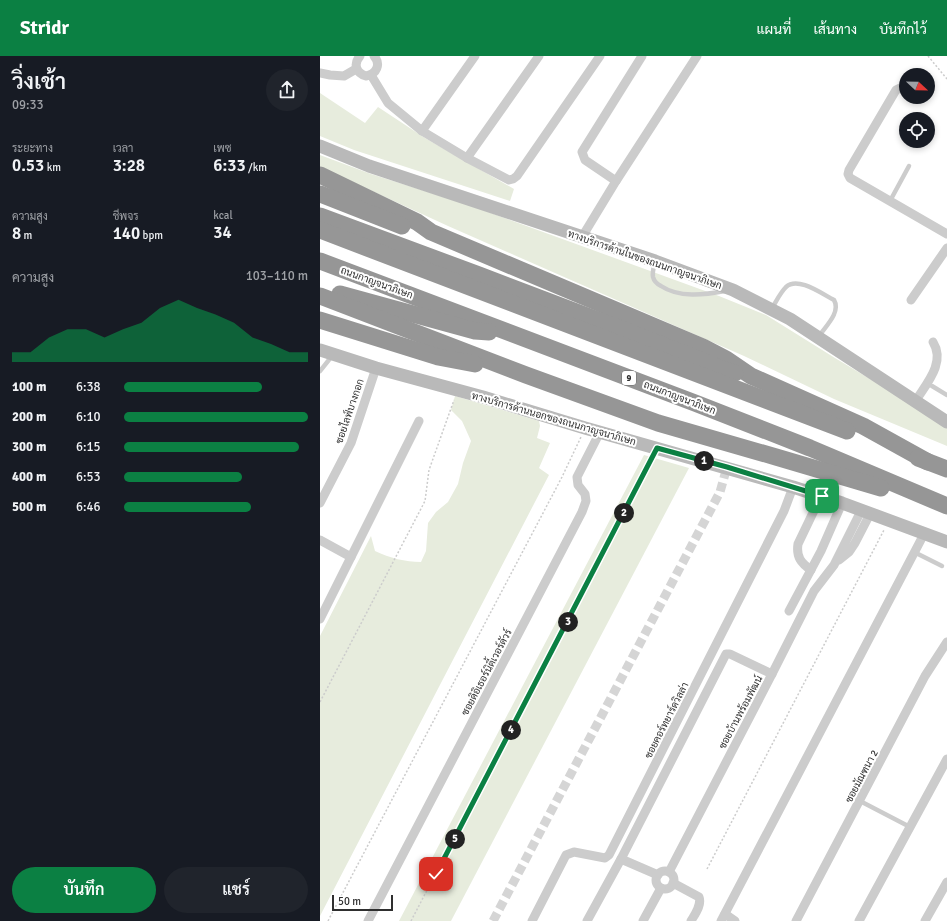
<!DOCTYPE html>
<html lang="th">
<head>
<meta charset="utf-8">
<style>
	:root { --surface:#171b24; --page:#20242c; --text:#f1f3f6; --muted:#9ea1a6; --accent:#0b8043 }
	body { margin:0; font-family:Signika,Sarabun,sans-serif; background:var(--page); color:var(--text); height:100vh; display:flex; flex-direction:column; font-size:15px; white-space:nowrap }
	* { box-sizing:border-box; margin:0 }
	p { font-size:13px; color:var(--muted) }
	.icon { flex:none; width:22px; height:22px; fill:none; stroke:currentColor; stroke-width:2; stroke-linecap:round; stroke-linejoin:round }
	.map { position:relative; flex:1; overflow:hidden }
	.drawer { display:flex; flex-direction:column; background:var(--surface); width:320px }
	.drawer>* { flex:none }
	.needle { width:26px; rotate:112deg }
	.fabs { position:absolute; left:579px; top:12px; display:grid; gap:8px }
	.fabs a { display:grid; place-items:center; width:36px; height:36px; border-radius:50%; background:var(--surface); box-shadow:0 2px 6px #0003; font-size:20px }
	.scale { position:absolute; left:12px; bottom:10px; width:61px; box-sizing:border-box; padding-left:4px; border:2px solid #2f2f2f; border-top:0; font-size:11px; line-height:14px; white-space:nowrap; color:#2f2f2f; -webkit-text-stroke:3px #fff; paint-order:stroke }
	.pin { position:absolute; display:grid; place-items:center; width:34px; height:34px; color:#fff; margin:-17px; border-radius:8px; box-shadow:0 2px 6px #0006 }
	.km { position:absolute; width:20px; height:20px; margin:-10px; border-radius:50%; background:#222; color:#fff; font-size:11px; line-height:20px; text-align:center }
	.round { display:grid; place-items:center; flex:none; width:42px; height:42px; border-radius:21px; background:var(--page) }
	.head { display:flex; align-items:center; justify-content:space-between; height:68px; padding:0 12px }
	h1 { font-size:22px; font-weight:600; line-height:30px }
	.metrics { display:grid; grid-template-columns:repeat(3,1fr); gap:6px; height:68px; padding:4px 12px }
	.metrics div { display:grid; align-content:center }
	.metrics b { font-size:17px; font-weight:600 }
	.metrics small { font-size:11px; font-weight:400 }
	.metrics p { font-size:11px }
	.chart { height:112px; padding:8px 12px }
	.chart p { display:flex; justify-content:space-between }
	.chart svg { width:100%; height:72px; margin-top:4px; fill:var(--accent); opacity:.7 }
	.button { display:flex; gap:8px; margin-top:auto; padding:8px 12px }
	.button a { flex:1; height:46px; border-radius:24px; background:var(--accent); color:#fff; font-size:16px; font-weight:600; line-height:46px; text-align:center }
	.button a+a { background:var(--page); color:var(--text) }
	ul { padding:0 12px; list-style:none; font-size:13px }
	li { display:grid; grid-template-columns:64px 48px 1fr; align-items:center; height:30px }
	li i { height:10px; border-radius:5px; background:var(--accent) }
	header { display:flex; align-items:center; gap:24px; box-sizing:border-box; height:56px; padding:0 20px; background:var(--accent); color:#fff }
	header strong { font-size:19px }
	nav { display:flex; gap:22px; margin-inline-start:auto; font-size:14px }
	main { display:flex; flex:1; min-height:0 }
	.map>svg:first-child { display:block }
</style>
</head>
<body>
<header>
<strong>Stridr</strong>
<nav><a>แผนที่</a><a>เส้นทาง</a><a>บันทึกไว้</a></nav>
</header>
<main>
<section class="drawer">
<div class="head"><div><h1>วิ่งเช้า</h1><p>09:33</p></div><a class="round"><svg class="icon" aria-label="share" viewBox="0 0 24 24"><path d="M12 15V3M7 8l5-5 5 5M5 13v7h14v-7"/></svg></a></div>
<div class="metrics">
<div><p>ระยะทาง</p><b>0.53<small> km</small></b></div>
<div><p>เวลา</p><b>3:28</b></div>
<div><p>เพซ</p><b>6:33<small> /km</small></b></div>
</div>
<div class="metrics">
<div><p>ความสูง</p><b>8<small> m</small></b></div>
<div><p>ชีพจร</p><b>140<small> bpm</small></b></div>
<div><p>kcal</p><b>34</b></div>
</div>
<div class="chart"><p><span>ความสูง</span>103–110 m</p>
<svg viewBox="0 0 160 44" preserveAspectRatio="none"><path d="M0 44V38L10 38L20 29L30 24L40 24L50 29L60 24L70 20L80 11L90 6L100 11L110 15L120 20L130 29L140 33L150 38L160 38V44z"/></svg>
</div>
<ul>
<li><b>100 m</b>6:38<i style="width:75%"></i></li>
<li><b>200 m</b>6:10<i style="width:100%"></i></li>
<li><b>300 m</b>6:15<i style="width:95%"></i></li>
<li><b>400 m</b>6:53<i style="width:64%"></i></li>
<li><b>500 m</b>6:46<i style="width:69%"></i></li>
</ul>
<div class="button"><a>บันทึก</a><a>แชร์</a></div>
</section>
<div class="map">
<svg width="627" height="865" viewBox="0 0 627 865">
	<rect width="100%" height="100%" fill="#fff"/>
	<!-- green -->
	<g fill="#e7ecdd">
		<polygon points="0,37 45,67 58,51 105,82 194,133 190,145 34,94 0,80"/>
		<polygon points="0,99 51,118 149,149 399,240 446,259 515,302 627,369 627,390 514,343 424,300 128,170 0,111"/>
		<path d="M135,340L219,365L220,370L217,382L230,387L219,412L229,419L0,860V580L51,480L55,495C70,502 85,506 101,506L106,495L108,467L116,456L128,446L138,428L143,407L151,385L142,365L131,354Z"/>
		<polygon points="324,399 369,412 131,865 79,865"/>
	</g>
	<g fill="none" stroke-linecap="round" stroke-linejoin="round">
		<!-- minor-tunnel -->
		<polyline stroke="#d5d5d5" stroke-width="9" stroke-dasharray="9 4.5" stroke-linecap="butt" points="173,865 400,436 407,411"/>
		<!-- path -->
		<g stroke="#ccc" stroke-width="1.5" stroke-dasharray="2 2" stroke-linecap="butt">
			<polyline points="608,0 627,23"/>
			<polyline points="0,646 105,445 109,414 134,344"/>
			<polyline points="387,813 564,474"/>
			<polyline points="8,865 242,421 261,381"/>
			<polyline points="91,865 332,402"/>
		</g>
		<!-- service -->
		<g stroke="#ccc" stroke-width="4.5">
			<polyline points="570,145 589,110"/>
			<path d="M335,206C334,210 332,216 333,221C334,225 337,228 341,230C359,242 384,239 405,235"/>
			<path d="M452,252C456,246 460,237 466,231C478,220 502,238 514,244C521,256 506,270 499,280"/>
			<polyline points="0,315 12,300"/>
			<polyline points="612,330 627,339"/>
			<polyline points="594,496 622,510"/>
			<polyline points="540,745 590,771"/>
		</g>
		<!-- minor -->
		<g stroke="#ccc" stroke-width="9">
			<path d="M40,0C33,8 36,17 46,20C57,18 61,8 54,0"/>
			<polyline points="0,17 10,19 24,20 36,13"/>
			<polyline points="51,19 68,47 102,75 147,102 189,124 193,123 197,120 280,0"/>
			<polyline points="586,35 580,32 576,34 529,114 528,118 530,122 627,178"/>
			<polyline points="102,75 155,0"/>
			<polyline points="147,102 219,0"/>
			<polyline points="296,125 265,104 262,96 322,0"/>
			<polyline points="262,181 296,125 377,0"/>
			<polyline points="591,244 627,192"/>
			<path d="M595,346C606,328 626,307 613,286"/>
			<polyline points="0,447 31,387 56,312"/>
			<polyline points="0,484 31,501"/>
			<polyline points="519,504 529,496 535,487 550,458"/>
			<path d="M491,514C481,507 476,501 478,488L501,440"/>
			<polyline points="469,555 501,495 522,447"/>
			<polyline points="0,563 99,365"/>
			<polyline points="301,803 338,819"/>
			<circle cx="345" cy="824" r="9"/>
			<polyline points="349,816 452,618 494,535 514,509 541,455"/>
			<path d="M353,827L379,841C382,849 375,858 371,865"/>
			<polyline points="405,858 415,865"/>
			<polyline points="48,865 262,456 266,445 265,438 258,429 257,421 280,376"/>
			<polyline points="212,865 246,799 254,796 285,802 289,799 464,455 473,431"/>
			<polyline points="267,865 301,803 406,598 410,598 452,618"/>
			<polyline points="323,865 341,832"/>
			<polyline points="401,865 604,478"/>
			<polyline points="476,865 605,620 627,586"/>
			<polyline points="539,865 627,703"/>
			<polyline points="605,865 627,826"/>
		</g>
		<!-- secondary -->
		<g stroke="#b9b9b9" stroke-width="13">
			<polyline points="0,90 49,110 335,205 413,234 470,263 627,366"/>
			<polyline points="0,294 56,312 163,341 265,372 473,431 522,447 627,486"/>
		</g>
		<!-- motorway -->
		<g stroke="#969696" stroke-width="17">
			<polyline points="0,119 97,166 111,176 383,291 406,303 431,320 543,370 608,406"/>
			<polyline points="0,138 82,170"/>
			<polyline points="0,160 159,219 309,276 397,311 415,317"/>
			<polyline points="0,174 527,375"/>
			<polyline points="0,205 375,347 490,392 627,450"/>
			<polyline points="20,238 155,275 169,276"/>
			<polyline points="0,240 206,319 338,367 456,401 561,432"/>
			<polyline points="0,264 118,301 155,308"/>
			<polyline points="598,402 627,413"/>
		</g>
	</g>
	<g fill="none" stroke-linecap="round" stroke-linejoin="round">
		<!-- route casing -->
		<g stroke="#fff" stroke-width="8">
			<polyline id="route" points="116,818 337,392 407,411 502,440"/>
		</g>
		<!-- route -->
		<use href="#route" stroke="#0b8043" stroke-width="5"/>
	</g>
	<g text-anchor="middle" stroke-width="4" stroke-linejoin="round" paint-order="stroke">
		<!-- shield labels -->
		<rect fill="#fff" stroke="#6d6d6d" stroke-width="1" x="302" y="315" width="14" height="14" rx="3"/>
		<g font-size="9" font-weight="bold" fill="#2f2f2f">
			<text x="309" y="325">9</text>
		</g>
		<!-- street labels -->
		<g font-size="10" fill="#2f2f2f" stroke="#fff">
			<text transform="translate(325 203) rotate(19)" y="4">ทางบริการด้านในของถนนกาญจนาภิเษก</text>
			<text transform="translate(57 226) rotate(20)" y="4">ถนนกาญจนาภิเษก</text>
			<text transform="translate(360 341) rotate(21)" y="4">ถนนกาญจนาภิเษก</text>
			<text transform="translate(29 355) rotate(-71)" y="4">ซอยไลฟ์บางกอก</text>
			<text transform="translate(234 362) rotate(16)" y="4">ทางบริการด้านนอกของถนนกาญจนาภิเษก</text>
			<text transform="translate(166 616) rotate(-62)" y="4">ซอยดิอิเธอร์นิตี้เวอร์ดัวร์</text>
			<text transform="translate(420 656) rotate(-62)" y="4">ซอยบ้านพร้อมพัฒน์</text>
			<text transform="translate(346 664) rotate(-63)" y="4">ซอยคอร์ทยาร์ดวิลล่า</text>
			<text transform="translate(541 720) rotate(-62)" y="4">ซอยมัณฑนา 2</text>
		</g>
	</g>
</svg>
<div class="fabs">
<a><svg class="needle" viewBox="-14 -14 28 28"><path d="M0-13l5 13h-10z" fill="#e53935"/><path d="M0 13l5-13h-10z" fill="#9ea1a6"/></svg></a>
<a><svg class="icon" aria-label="locate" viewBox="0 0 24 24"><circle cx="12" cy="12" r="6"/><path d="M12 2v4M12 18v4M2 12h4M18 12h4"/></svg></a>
</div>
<div class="scale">50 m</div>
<div class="pin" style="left:502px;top:440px;background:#1e9e55"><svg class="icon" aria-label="arrive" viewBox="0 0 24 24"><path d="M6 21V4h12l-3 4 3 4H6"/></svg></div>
<div class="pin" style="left:116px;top:818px;background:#d93025"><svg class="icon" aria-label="check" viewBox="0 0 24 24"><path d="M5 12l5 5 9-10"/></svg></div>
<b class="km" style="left:384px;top:405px">1</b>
<b class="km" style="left:304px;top:457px">2</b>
<b class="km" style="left:248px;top:566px">3</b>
<b class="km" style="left:191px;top:674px">4</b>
<b class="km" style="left:135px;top:783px">5</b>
</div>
</main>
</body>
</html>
